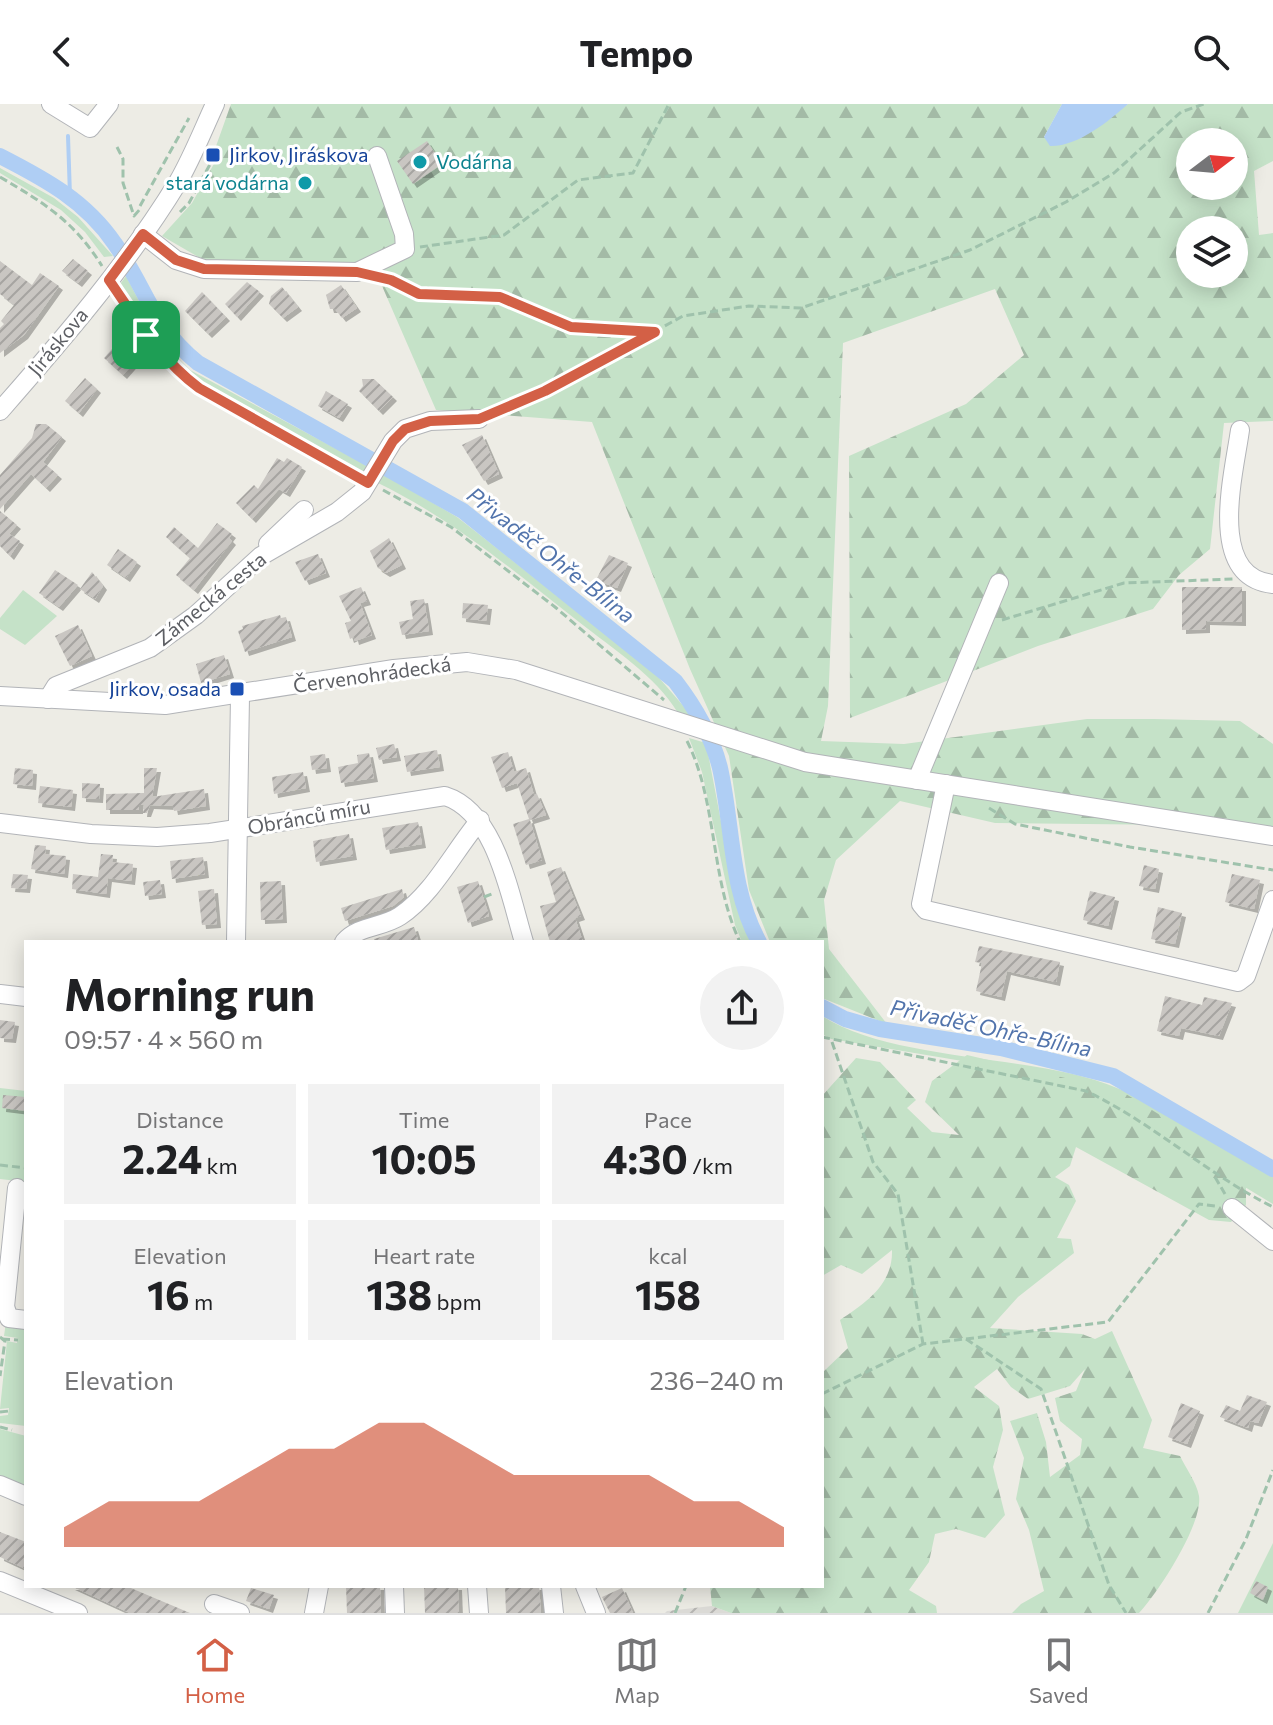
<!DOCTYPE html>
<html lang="en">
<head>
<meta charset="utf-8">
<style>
	:root { --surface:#fff; --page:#f2f2f2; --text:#202124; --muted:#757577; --line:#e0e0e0; --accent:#d36046 }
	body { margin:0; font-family:Commissioner,sans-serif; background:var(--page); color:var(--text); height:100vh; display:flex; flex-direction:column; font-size:30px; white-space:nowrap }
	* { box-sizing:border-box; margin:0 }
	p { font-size:26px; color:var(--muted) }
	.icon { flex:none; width:44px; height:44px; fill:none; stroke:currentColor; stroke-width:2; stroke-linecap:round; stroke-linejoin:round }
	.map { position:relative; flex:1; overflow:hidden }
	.sheet { position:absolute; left:24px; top:836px; width:800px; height:648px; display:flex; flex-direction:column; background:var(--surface); border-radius:0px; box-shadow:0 4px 20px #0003 }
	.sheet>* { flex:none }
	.needle { width:52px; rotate:74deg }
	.tools { position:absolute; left:1176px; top:24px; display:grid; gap:16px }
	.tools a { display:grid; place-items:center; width:72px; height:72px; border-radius:50%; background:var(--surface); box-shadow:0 4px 20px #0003; font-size:40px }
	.pin { position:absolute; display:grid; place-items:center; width:68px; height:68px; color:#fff; margin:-34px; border-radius:16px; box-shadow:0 4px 12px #0006 }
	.round { display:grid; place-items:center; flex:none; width:84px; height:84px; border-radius:42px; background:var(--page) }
	.head { display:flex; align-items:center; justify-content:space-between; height:136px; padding:0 40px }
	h1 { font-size:44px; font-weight:700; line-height:60px }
	.figures { display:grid; grid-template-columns:repeat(3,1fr); gap:12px; height:136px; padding:8px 40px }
	.figures div { display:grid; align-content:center; border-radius:0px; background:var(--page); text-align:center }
	.figures b { font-size:40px; font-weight:700 }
	.figures small { font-size:22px; font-weight:400 }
	.figures p { font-size:22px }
	.chart { height:224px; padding:16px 40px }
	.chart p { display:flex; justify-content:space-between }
	.chart svg { width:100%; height:144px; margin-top:8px; fill:var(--accent); opacity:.7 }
	header { display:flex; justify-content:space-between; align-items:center; height:104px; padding:0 40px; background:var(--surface); font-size:36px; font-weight:700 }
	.dock { display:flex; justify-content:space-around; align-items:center; height:112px; border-top:2px solid var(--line); background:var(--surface); font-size:22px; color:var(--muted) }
	.dock a { display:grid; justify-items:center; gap:4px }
	.dock .current { color:var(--accent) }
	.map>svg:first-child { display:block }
</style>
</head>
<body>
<header><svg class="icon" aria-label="back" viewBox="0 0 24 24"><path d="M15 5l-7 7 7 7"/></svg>Tempo<svg class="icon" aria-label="search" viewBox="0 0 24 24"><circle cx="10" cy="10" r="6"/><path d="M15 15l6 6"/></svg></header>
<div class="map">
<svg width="1273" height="1509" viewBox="0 0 1273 1509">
	<defs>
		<pattern id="industrial-furrows" width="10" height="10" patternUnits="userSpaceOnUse" patternTransform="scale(2)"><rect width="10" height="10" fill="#dcdbd7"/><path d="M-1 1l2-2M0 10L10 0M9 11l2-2" fill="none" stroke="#b6b5b2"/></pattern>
		<pattern id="forest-firs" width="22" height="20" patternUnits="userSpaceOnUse" patternTransform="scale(2)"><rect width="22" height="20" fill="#c5e2c8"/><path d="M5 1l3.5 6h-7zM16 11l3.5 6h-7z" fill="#a3baa6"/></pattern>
		<pattern id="building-hatch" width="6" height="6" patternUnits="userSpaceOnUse" patternTransform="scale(2)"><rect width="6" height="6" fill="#c9c6c2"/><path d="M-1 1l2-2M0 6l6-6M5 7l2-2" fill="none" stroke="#a6a4a1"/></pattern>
		<filter id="shadow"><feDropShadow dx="4" dy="4" stdDeviation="0" flood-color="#0004"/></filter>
	</defs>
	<rect width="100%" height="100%" fill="#edece5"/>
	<!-- industrial -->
	<polygon fill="url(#industrial-furrows)" points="712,1502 731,1509 665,1509 667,1507"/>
	<!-- green -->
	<g fill="#c5e2c8">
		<polygon points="0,64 54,94 78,113 113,152 104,153 85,128 61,106 0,69"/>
		<path d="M126,172L160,237L190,266L370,363L365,372C304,331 227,310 173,258C150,237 135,209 118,183Z"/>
		<path d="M382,369L457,413L489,438L654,568L692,612L678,609C655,571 613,545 579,518C514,467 451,414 376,378Z"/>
		<polygon points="23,486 57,512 25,541 0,525 0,514"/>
		<polygon points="689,634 706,639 738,806 752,838 742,838 735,821 702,668"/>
		<path d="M822,912C890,955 1014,951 1095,976C1158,996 1217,1039 1273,1072V1100L1220,1068L1004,964L831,935L822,930Z"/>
		<polygon points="0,984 26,987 26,1078 0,1075"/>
		<polygon points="6,1218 26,1221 26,1322 0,1319 0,1312 8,1311 9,1304 0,1305 7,1237 17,1239 18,1234 4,1232"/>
		<polygon points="0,1325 26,1332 26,1387 0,1375"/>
		<polygon points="1273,1439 1273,1509 1238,1509"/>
	</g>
	<!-- forest -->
	<g fill="url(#forest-firs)" fill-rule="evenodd">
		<path d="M231,0H1062L1044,33L1082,32L1128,0H1273V57L1254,67L1259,131L1273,129V317L1224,319L1210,445L1179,471L1153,505L1038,542L850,614L849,352L966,300L1024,251L995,185L843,239L828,602L821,637L904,640L1087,615H1154L1240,617L1273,640V722L995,719L900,697L836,756L824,796L829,845L887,920L822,894V838H770L749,786L729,652L690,565L592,318L436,306L372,159L207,158L162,132L192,99L220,49L215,45ZM1190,38H1234V82H1190ZM1190,126H1234V170H1190Z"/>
		<path d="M967,951L1121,987L1225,1051L1246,1076V1101L1231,1118L1209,1116L1076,1043L1070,1062L1055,1073L1069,1081L1076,1097L1057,1134L1071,1135L1074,1149L1018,1193L990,1224L1082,1230L1095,1235L1112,1227L1152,1316L1143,1344L1180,1352C1185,1363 1197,1379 1199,1392C1203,1420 1158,1489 1139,1509H1012L1021,1500L1044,1487L1029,1426L1016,1395L1024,1354L1010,1317L1037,1309L1046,1338L1050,1373L1080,1351L1082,1335L1060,1317L1055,1294L1076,1287L1085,1265L1070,1282L1028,1295L1011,1283L997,1265L974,1283L999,1302L1003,1326L993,1363L1005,1411L985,1434L956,1425L935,1430L929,1458L909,1486L936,1502L937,1509H731L712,1502L710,1482H822V1269L848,1244L840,1216C867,1198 893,1180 892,1146L862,1170L841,1161L822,1172V992L856,954L880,958L916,996L907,1004L932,1028L959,1031L925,998L932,977Z"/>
	</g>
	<!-- water -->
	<path fill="#afcef4" d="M1062,0H1128C1109,17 1077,43 1050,42L1044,33Z"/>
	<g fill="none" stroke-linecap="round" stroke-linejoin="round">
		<!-- stream -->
		<polyline stroke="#afcef4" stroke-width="4" points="68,32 70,92"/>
		<!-- canal -->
		<g stroke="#afcef4" stroke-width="16">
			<path d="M0,52C45,75 86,97 115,140C147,185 151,221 198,259L463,407L675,577C695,603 712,632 720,664C733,722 730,785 759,838"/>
			<polyline points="822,903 845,915 880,925 1001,944 1113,972 1273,1065"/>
		</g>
	</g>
	<!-- building -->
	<g fill="url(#building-hatch)" filter="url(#shadow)">
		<polygon points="427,37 442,60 413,80 397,57"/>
		<polygon points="73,155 88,167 78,179 62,167"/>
		<polygon points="0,157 32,181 40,169 59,182 24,231 0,249 0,224 4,220 1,217 14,201 0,190"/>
		<polygon points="247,178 260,188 237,213 225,200"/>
		<polygon points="341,181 357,204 342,214 335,205 330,205 326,191"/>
		<polygon points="282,183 298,203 283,214 269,200 271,192"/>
		<polygon points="202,188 226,213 208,230 185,207"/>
		<polygon points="119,237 138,254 123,271 104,254"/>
		<polygon points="85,274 97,285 79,309 65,297"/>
		<polygon points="362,275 374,275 393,293 379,307 359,287 363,282"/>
		<polygon points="326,287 348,300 339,314 318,302"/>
		<polygon points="36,320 46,320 62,333 43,358 58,371 46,384 31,370 0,405 0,371 32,334"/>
		<polygon points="482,331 499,370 484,377 462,341"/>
		<polygon points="277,354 284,358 287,354 302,363 286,389 279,385 252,415 236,399 254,381 258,385"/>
		<polygon points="0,407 17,421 9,430 20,437 10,452 0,442"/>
		<polygon points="217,419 232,430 229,434 232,437 194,486 176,471 190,454 166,433 174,423 198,444"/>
		<polygon points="389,434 402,461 386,469 378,464 370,447"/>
		<polygon points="118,445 137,458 126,474 107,461"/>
		<polygon points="318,450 326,469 305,477 295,458"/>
		<polygon points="609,451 628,459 617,484 596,476"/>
		<polygon points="55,466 78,481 59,503 39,489"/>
		<polygon points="92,468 103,482 95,495 80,485"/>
		<polygon points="361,483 367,497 360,499 372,531 355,537 354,533 350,535 345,519 351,517 339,492"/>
		<polygon points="1182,483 1242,483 1242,518 1206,517 1206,525 1182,526"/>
		<polygon points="424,495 429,527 402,531 399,518 413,515 410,497"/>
		<polygon points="463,499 488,501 486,517 462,514"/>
		<polygon points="280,511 281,514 286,513 292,533 245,548 238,527 243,525 242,522"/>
		<polygon points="78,521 92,552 70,562 55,532"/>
		<polygon points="224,551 230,570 201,579 196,560"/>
		<polygon points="394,640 397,653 379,656 376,644"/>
		<polygon points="437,646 440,663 407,668 404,652"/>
		<polygon points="508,648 514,668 526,664 534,691 537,690 546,711 530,716 542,756 526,761 513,720 529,715 517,679 502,684 491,653"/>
		<polygon points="369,649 374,674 341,679 338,663 358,659 357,651"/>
		<polygon points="325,650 327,664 312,666 310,652"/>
		<polygon points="15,664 33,666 32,682 13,680"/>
		<polygon points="144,664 157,664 152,693 204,685 206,702 174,707 173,702 150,701 147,709 143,709 144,701 139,701 139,706 106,706 106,690 144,689"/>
		<polygon points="303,668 306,684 274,690 272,673"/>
		<polygon points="82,679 100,680 99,695 82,694"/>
		<polygon points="40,682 73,686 71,703 38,699"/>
		<polygon points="418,718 422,740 386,746 382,724"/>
		<polygon points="349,730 353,752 316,758 313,737"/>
		<polygon points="35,741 46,742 45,750 66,752 64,770 31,765"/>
		<polygon points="101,750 113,751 112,758 133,760 131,777 108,774 106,790 72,785 73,770 98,773"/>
		<polygon points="203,753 205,770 172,775 170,757"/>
		<polygon points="1144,761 1159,765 1155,785 1139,782"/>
		<polygon points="561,763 581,812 575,814 583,838 550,838 540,802 556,798 547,768"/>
		<polygon points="13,770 28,771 26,785 11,784"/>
		<polygon points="1232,770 1260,776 1254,805 1225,798"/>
		<polygon points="160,776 162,790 145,792 143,778"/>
		<polygon points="281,777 283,815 261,816 260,778"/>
		<polygon points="478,777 489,812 468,819 457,783"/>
		<polygon points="214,785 217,820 202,821 198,787"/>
		<polygon points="402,785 404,793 393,802 345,817 341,804"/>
		<polygon points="1090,787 1115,793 1108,822 1083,816"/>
		<polygon points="1158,803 1182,809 1175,840 1151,835"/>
		<polygon points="414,823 418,836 374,838 374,835"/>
		<polygon points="979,842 1060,858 1056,878 1007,867 1001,893 976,887 982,859 975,858"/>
		<polygon points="1165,892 1202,901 1204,893 1232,899 1219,932 1181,924 1179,932 1157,927"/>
		<polygon points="0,916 15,918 12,935 0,934"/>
		<polygon points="3,991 26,993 26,1007 2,1004"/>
		<polygon points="1247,1291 1267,1298 1258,1319 1250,1317 1248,1324 1220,1313 1226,1301 1240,1307"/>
		<polygon points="1181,1299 1200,1307 1187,1340 1168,1333"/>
		<polygon points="0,1428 26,1438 26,1465 0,1453"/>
		<polygon points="1256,1477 1268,1483 1263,1496 1250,1489"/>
		<polygon points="71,1482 126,1482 190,1509 130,1509"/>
		<polygon points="346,1482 380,1482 381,1509 347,1509"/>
		<polygon points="424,1482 458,1482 459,1509 425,1509"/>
		<polygon points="505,1482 539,1482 541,1509 506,1509"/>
		<polygon points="251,1484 274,1491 269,1505 246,1497"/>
		<polygon points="622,1484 633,1509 610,1509 602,1493"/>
	</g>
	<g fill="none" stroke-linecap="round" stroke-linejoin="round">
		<!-- minor casing -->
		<g stroke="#b2b4b8" stroke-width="20">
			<g id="minor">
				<polyline points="51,0 90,24 109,0"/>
				<polyline points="143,130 176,156 204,165 357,168 405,145 404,130 377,52"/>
				<path d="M0,307C63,235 128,160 178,78C192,54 203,26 215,0"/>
				<path d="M1240,326C1234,370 1206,473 1273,480"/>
				<polyline points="268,440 304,406"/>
				<polyline points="0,592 165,601 394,565 467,558 516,566 805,658 1273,732"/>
				<polyline points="48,595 56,582 150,544 196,511 261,452 337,408 362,388 393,337 405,325 430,317 479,315"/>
				<polyline points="917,676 999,479"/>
				<polyline points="946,680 921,800 926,806 1238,878 1246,872 1273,796"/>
				<path d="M0,719L91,730L157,733L210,729L445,692C496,708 510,792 524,838"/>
				<polyline points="236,838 240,592"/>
				<path d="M344,838C359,821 382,824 400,812C433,790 454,747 480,716"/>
				<polyline points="0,890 26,893"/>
				<polyline points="1232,1104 1273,1137"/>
				<polyline points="1,1192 9,1214 26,1216"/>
				<polyline points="5,1203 17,1084"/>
				<polyline points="0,1381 26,1392"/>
				<polyline points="0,1477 78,1509"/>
				<polyline points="394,1482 395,1509"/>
				<polyline points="477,1482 479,1509"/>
				<polyline points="551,1482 554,1509"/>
				<polyline points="585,1482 596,1509"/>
				<polyline points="214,1500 240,1509"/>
				<polyline points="314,1509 319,1482"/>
			</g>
		</g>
		<!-- path -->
		<g stroke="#9fc2ac" stroke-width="3" stroke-dasharray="8 4" stroke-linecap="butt">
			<polyline points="117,43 123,55 123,79 134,112 141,104"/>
			<path d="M0,73C44,99 74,117 102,162"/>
			<polyline points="140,102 189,14"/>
			<polyline points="180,108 189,99 214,53"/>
			<polyline points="420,143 504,131 578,76 633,69 669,0"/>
			<polyline points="384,174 419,190 500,193 571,223 655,228"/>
			<polyline points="118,189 176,267 199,284 354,372"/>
			<polyline points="494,309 545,287 683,212 749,202 801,204 970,146 1066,98 1114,69 1181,8 1204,0"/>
			<polyline points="383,386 451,423 555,503 664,596"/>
			<polyline points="1002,516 1124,479 1233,475"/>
			<path d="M687,637C718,699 710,775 740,838"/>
			<polyline points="989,704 1015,720 1130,743 1273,766"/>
			<polyline points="484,793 494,789"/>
			<path d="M822,933L1086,987C1153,1019 1207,1070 1273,1103"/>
			<polyline points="832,938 873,1058 898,1090 923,1240"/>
			<polyline points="0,1061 26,1064"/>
			<polyline points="1215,1073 1225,1090"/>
			<polyline points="0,1233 5,1237 0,1272"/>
			<polyline points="2,1235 18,1236"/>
			<polyline points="966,1235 1041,1285 1109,1481 1126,1509"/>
			<polyline points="822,1290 923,1240 1108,1218 1199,1100 1215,1102"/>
			<polyline points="0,1308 9,1307"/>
			<polyline points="0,1323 12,1326"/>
			<polyline points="675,1509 686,1482"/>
			<polyline points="1208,1509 1246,1435 1273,1366"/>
		</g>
		<!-- minor -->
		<use href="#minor" stroke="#fff" stroke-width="18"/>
	</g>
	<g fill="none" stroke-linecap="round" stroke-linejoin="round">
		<!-- route casing -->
		<g stroke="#fff" stroke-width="16">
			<path id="route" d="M143,130L176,156L204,165L357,168L391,176L419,190L500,193L571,223L655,228L545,287L479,315L430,317L405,325L393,337L368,379L199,284C160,255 136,215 109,176Z"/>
		</g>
		<!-- route -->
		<use href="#route" stroke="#d36046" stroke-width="10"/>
	</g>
	<!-- markers -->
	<g fill="#1a4fb4" stroke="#fff" stroke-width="3">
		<rect x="205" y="43" width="16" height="16" rx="4"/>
		<rect x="229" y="577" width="16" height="16" rx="4"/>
	</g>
	<g fill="#0f9aa8" stroke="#fff" stroke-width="3">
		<circle cx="420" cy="58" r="8"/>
		<circle cx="305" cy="79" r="8"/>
	</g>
	<g text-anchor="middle" stroke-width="6" stroke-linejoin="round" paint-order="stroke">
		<!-- transit labels -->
		<g font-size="20" fill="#164399" stroke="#fff" text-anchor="start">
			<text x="229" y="58">Jirkov, Jiráskova</text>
			<text x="221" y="592" text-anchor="end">Jirkov, osada</text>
		</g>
		<!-- culture labels -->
		<g font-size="20" fill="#0d838f" stroke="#fff" text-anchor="start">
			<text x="436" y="65">Vodárna</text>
			<text x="289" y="86" text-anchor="end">stará vodárna</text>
		</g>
		<!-- street labels -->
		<g font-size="20" fill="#5d5f64" stroke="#fff">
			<text transform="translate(58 238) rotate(-50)" y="7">Jiráskova</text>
			<text transform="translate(211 495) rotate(-39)" y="7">Zámecká cesta</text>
			<text transform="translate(372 571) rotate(-8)" y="7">Červenohrádecká</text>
			<text transform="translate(309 713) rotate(-10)" y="7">Obránců míru</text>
		</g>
		<!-- water labels -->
		<g font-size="22" font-style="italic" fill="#5274ac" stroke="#fff">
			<text transform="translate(551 451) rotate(38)" y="8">Přivaděč Ohře-Bílina</text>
			<text transform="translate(991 924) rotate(12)" y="8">Přivaděč Ohře-Bílina</text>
		</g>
	</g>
</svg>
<div class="tools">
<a><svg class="needle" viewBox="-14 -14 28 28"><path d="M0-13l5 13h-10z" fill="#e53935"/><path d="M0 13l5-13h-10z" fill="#757577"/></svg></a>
<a><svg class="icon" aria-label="layers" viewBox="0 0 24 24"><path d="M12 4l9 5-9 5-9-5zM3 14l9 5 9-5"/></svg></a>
</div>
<div class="pin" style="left:146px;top:231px;background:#1e9e55"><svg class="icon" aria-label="arrive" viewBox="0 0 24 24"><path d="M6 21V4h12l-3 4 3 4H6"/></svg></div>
<section class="sheet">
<div class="head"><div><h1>Morning run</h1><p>09:57 · 4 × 560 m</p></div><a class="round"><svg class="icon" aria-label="share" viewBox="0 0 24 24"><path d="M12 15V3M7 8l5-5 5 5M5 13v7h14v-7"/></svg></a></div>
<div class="figures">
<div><p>Distance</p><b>2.24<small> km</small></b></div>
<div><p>Time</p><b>10:05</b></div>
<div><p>Pace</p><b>4:30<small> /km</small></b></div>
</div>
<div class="figures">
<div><p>Elevation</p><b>16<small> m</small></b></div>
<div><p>Heart rate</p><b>138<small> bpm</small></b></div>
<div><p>kcal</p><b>158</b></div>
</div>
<div class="chart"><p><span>Elevation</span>236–240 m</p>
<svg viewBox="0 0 160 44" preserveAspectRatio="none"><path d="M0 44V38L10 30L20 30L30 30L40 22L50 14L60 14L70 6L80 6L90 14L100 22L110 22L120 22L130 22L140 30L150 30L160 38V44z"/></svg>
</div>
</section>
</div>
<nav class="dock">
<a class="current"><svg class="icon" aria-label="home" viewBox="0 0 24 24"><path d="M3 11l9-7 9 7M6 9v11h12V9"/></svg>Home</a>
<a><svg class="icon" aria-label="map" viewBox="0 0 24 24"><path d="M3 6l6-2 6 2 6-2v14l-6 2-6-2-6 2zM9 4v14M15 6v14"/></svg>Map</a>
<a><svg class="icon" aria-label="saved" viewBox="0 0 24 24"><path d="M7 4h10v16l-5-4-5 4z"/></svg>Saved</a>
</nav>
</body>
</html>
